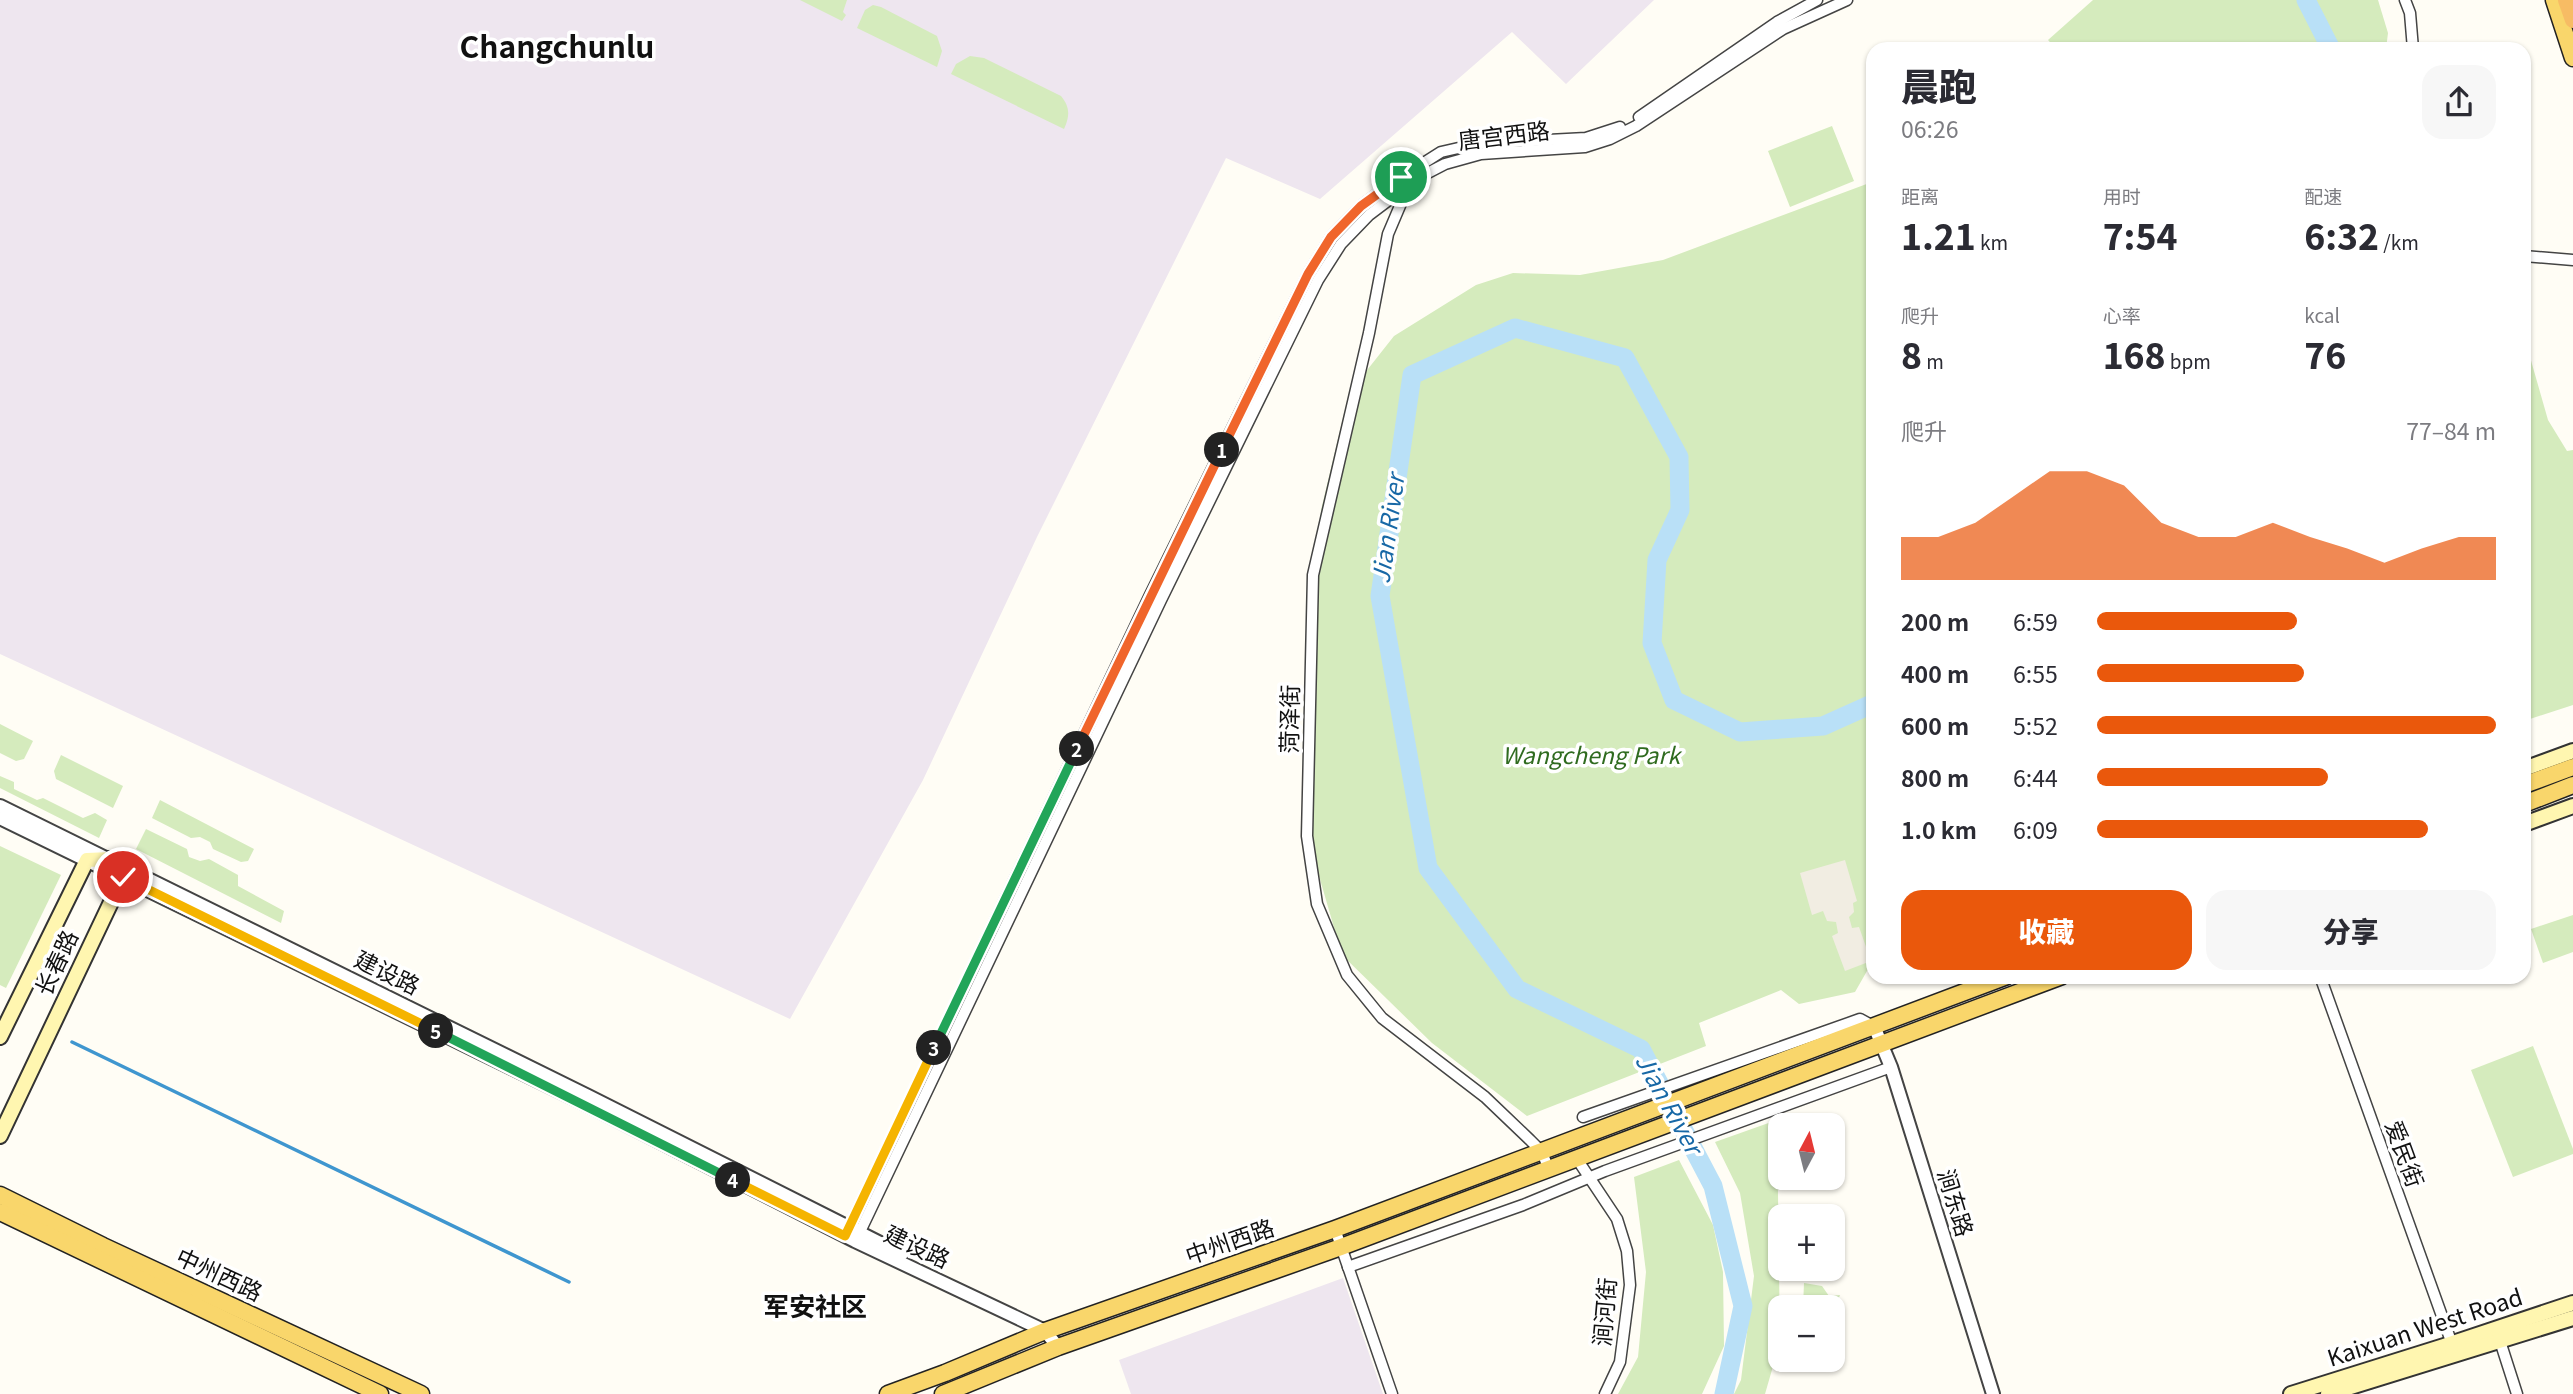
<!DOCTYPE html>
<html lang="zh">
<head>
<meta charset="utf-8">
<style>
	:root { --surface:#fff; --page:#f7f7f7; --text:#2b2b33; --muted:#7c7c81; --accent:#ea580c }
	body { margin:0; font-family:Georgia,"Noto Sans SC",serif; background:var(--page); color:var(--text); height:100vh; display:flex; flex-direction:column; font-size:26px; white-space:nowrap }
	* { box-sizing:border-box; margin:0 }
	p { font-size:23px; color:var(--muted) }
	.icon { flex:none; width:38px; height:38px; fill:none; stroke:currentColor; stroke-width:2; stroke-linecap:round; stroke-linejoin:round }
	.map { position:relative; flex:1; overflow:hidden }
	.side { position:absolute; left:1866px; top:42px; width:665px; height:942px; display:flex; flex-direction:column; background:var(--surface); border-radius:21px; box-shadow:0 2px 5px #0004 }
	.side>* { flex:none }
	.needle { width:46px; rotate:7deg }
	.buttons { position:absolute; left:1768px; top:1113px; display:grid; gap:14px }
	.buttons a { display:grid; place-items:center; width:77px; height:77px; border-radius:14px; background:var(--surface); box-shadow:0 2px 5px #0004; font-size:35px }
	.pin { position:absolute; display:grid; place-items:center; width:60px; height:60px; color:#fff; margin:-30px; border:4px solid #fff; border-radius:50%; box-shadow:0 2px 7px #0007 }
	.km { position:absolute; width:35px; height:35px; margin:-18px; border-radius:50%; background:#222; color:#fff; font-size:19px; line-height:35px; text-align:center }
	.round { display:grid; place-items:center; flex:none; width:74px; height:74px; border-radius:21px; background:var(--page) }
	.head { display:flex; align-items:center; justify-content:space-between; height:119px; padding:0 35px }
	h1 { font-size:38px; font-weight:800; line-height:52px }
	.figures { display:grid; grid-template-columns:repeat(3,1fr); gap:10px; height:119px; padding:7px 35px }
	.figures div { display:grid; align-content:center }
	.figures b { font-size:35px; font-weight:800 }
	.figures small { font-size:19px; font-weight:400 }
	.figures p { font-size:19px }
	.chart { height:196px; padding:14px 35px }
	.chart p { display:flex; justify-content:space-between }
	.chart svg { width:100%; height:126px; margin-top:7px; fill:var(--accent); opacity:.7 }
	.primary-button { display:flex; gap:14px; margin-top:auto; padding:14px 35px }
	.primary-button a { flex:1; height:80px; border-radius:21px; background:var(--accent); color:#fff; font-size:28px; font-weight:800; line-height:80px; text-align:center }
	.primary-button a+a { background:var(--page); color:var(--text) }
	ul { padding:0 35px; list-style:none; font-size:23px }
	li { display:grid; grid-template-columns:112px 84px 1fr; align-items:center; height:52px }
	li i { height:18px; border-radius:9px; background:var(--accent) }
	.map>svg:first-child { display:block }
</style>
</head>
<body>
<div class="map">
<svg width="2573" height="1394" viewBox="0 0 2573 1394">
	<rect width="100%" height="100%" fill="#fffdf5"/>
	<!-- industrial -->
	<g fill="#eee6ef">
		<polygon points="0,0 1654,0 1566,84 1512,32 1320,199 1226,158 1037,537 923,780 790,1019 0,654"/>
		<polygon points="1343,1278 1383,1394 1131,1394 1119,1360"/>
	</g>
	<!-- green -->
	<g fill="#d5ebbd">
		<polygon points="800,0 847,0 843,12 846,15 842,21"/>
		<polygon points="2093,0 2378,0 2388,33 2386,49 2056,49 2048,40"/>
		<polygon points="873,5 881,7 937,36 942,51 937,67 857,28 865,10"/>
		<path d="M970,56L984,58L1061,96C1070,107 1070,116 1064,129L951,74L956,64Z"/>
		<polygon points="1832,126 1854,181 1790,207 1768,151"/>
		<polygon points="1872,182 1872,968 1867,971 1855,992 1799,1004 1781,990 1699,1023 1706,1046 1527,1116 1432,1043 1342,955 1317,869 1307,799 1313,629 1321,510 1349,393 1394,336 1476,285 1513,273 1580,275 1663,260"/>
		<polygon points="2524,336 2548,420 2567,451 2573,450 2573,705 2524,721"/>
		<polygon points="0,724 33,741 24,759 16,761 0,753"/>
		<polygon points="61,755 123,786 113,808 56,779 54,771"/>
		<polygon points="0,776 14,782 14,789 37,800 43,798 83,818 95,813 107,820 99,838 0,788"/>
		<polygon points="160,800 254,849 248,861 241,862 213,849 210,842 200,837 191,838 152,818"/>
		<polygon points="146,829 187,849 189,857 200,861 209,859 238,875 238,886 284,911 281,923 136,849"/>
		<polygon points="0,846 61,875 6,988 0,985"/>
		<polygon points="2573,915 2573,952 2543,963 2531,929"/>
		<polygon points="2533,1046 2573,1149 2573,1154 2513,1177 2471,1070"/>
		<polygon points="1777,1120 1780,1342 1765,1394 1734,1394 1741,1380 1754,1276 1740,1193 1715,1142"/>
		<polygon points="1679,1160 1713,1225 1723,1272 1724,1346 1702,1394 1618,1394 1638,1357 1646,1272 1634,1177"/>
		<path d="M1804,1283L1822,1286L1829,1296L1840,1295C1836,1311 1818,1307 1803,1307Z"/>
	</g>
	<!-- plaza -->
	<polygon fill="#f1ede2" points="1845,860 1857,901 1853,903 1854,912 1849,917 1852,928 1859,927 1871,961 1845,971 1832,936 1838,933 1836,922 1827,921 1823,911 1812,915 1800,873"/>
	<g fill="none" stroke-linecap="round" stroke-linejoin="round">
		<!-- stream -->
		<polyline stroke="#3f96cf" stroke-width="3.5" points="72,1042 569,1282"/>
		<!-- river -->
		<g stroke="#b9e0f7" stroke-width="19">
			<polyline points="2306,0 2331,49"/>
			<polyline points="1724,1394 1743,1306 1713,1186 1641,1049 1517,989 1428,868 1380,596 1412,375 1515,328 1625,358 1679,457 1680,510 1657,560 1652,643 1674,700 1740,732 1823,726 1872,704"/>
		</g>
		<!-- minor casing -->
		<g stroke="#444" stroke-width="13">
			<g id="minor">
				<polyline points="2405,0 2410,13 2413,49"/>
				<polyline points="1639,117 1777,22 1817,0"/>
				<polyline points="1408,187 1388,234 1369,333 1313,575 1307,836 1317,904 1347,975 1382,1018 1485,1097 1530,1140 1542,1152 1549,1170"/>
				<polyline points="2524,256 2573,260"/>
				<polyline points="2320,976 2452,1344"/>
				<polyline points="1583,1117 1860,1019 1873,1026"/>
				<polyline points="1577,1159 1617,1219 1627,1251 1630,1285 1620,1362 1605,1394"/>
				<polyline points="1335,1229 1392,1394"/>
				<polyline points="846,1234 1150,595 1308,274 1331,237 1361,206 1389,185 1441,152 1476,144 1586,138 1620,127"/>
				<polyline points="857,1238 1161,600 1318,280 1341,244 1369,215 1418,178 1445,164 1481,154 1585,147 1610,139 1636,126 1783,29 1847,0"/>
				<polyline points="1348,1267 1523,1205 1605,1171 1891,1067"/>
				<polyline points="2500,1341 2517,1394"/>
			</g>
		</g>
		<!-- tertiary casing -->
		<g stroke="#444" stroke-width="16">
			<g id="tertiary">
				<polyline points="0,806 588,1096 902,1254"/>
				<polyline points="0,818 585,1104 855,1241 1045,1331 1058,1347"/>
				<polyline points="1874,1026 1891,1067 1993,1394"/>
			</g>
		</g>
		<!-- secondary casing -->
		<g stroke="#333" stroke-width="18">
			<g id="secondary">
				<polyline points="2524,769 2573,751"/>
				<polyline points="2524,824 2573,806"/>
				<polyline points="0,1037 87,860 111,859 123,877 0,1136"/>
				<polyline points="2291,1394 2444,1346 2573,1303"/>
				<polyline points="2328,1394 2573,1318"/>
			</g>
		</g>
		<!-- primary casing -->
		<g stroke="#222" stroke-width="19">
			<g id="primary">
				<polyline points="2554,0 2573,58"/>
				<polyline points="2524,785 2573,767"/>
				<polyline points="2524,804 2573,785"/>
				<polyline points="0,1195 103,1246 421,1394"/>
				<polyline points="0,1212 380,1394"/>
				<polyline points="888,1394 945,1373 1045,1331 1335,1229 2007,976"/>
				<polyline points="943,1394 1058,1347 1341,1247 2062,976"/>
			</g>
		</g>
		<!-- trunk casing -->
		<g stroke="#222" stroke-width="19">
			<polyline id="trunk" points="2566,0 2573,20"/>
		</g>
		<!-- minor -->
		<use href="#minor" stroke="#fff" stroke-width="10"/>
		<!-- tertiary -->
		<use href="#tertiary" stroke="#fff" stroke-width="12"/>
		<!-- secondary -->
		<use href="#secondary" stroke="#fff6b0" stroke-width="14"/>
		<!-- primary -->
		<use href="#primary" stroke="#f9d66b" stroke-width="16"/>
		<!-- trunk -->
		<use href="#trunk" stroke="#f7bc64" stroke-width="16"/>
	</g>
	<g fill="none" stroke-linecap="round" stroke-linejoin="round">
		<!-- split-1 casing -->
		<g stroke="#fff" stroke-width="14">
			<polyline id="split-1" points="1222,450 1308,274 1331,237 1361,206 1401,177"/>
		</g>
		<!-- split-2 casing -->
		<g stroke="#fff" stroke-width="14">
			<polyline id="split-2" points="1077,749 1222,450"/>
		</g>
		<!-- split-3 casing -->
		<g stroke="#fff" stroke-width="14">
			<polyline id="split-3" points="934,1048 1077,749"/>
		</g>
		<!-- split-4 casing -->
		<g stroke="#fff" stroke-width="14">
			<polyline id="split-4" points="733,1180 845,1236 934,1048"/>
		</g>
		<!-- split-5 casing -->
		<g stroke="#fff" stroke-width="14">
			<polyline id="split-5" points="436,1031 733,1180"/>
		</g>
		<!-- split-6 casing -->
		<g stroke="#fff" stroke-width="14">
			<polyline id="split-6" points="123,877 436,1031"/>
		</g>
		<!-- split-1 -->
		<use href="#split-1" stroke="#f0652b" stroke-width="9"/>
		<!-- split-2 -->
		<use href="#split-2" stroke="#f0652b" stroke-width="9"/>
		<!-- split-3 -->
		<use href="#split-3" stroke="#22a559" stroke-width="9"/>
		<!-- split-4 -->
		<use href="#split-4" stroke="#f5b400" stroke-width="9"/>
		<!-- split-5 -->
		<use href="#split-5" stroke="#22a559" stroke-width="9"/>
		<!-- split-6 -->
		<use href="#split-6" stroke="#f5b400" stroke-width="9"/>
	</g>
	<g text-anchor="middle" stroke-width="7" stroke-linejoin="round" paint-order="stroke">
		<!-- street labels -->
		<g font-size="23" fill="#111" stroke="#fff">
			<text transform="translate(1504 136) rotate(-7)" y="8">唐宫西路</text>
			<text transform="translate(1290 719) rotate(-89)" y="8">菏泽街</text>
			<text transform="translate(57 963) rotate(-65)" y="8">长春路</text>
			<text transform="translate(387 973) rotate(26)" y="8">建设路</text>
			<text transform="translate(2404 1154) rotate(70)" y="8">爱民街</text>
			<text transform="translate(1955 1203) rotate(73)" y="8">涧东路</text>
			<text transform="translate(1230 1242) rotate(-19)" y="8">中州西路</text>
			<text transform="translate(917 1247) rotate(25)" y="8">建设路</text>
			<text transform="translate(219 1275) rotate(25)" y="8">中州西路</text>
			<text transform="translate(1605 1312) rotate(-85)" y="8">涧河街</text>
			<text transform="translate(2425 1328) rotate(-18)" y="8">Kaixuan West Road</text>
		</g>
		<!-- park labels -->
		<g font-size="23" font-style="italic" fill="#2f6b1f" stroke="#fff">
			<text x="1591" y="764">Wangcheng Park</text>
		</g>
		<!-- water labels -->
		<g font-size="24" font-style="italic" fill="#1768a6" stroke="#fff">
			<text transform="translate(1389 529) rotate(-82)" y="8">Jian River</text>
			<text transform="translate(1668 1104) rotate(61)" y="8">Jian River</text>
		</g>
		<!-- quarter labels -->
		<g font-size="26" font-weight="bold" fill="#111" stroke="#fff">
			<text x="815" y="1316">军安社区</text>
		</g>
		<!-- district labels -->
		<g font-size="30" font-weight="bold" fill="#111" stroke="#fff">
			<text x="557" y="58">Changchunlu</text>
		</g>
	</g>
</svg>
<div class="buttons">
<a><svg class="needle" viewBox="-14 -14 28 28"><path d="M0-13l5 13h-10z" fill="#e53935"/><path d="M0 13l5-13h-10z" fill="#7c7c81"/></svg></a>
<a>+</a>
<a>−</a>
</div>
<div class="pin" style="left:1401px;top:177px;background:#1e9e55"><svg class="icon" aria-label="arrive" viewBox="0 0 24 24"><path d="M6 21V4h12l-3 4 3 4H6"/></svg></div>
<div class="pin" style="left:123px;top:877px;background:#d93025"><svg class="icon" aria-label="check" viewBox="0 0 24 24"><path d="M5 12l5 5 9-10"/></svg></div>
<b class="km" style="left:1222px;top:450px">1</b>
<b class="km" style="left:1077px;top:749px">2</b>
<b class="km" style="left:934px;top:1048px">3</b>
<b class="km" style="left:733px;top:1180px">4</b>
<b class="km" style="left:436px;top:1031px">5</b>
<section class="side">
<div class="head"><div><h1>晨跑</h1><p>06:26</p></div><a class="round"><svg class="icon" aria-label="share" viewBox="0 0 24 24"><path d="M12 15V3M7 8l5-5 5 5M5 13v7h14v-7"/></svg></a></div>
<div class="figures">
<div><p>距离</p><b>1.21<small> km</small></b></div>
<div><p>用时</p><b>7:54</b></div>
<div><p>配速</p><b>6:32<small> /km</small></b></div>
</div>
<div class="figures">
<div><p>爬升</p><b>8<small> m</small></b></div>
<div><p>心率</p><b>168<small> bpm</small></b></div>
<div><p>kcal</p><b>76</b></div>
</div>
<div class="chart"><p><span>爬升</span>77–84 m</p>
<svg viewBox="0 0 160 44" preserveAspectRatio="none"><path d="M0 44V29L10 29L20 24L30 15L40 6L50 6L60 11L70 24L80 29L90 29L100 24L110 29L120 33L130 38L140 33L150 29L160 29V44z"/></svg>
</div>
<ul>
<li><b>200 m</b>6:59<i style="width:50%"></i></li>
<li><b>400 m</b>6:55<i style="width:52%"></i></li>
<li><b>600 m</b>5:52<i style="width:100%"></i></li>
<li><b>800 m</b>6:44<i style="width:58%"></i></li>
<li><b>1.0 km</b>6:09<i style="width:83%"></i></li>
</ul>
<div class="primary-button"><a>收藏</a><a>分享</a></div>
</section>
</div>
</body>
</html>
